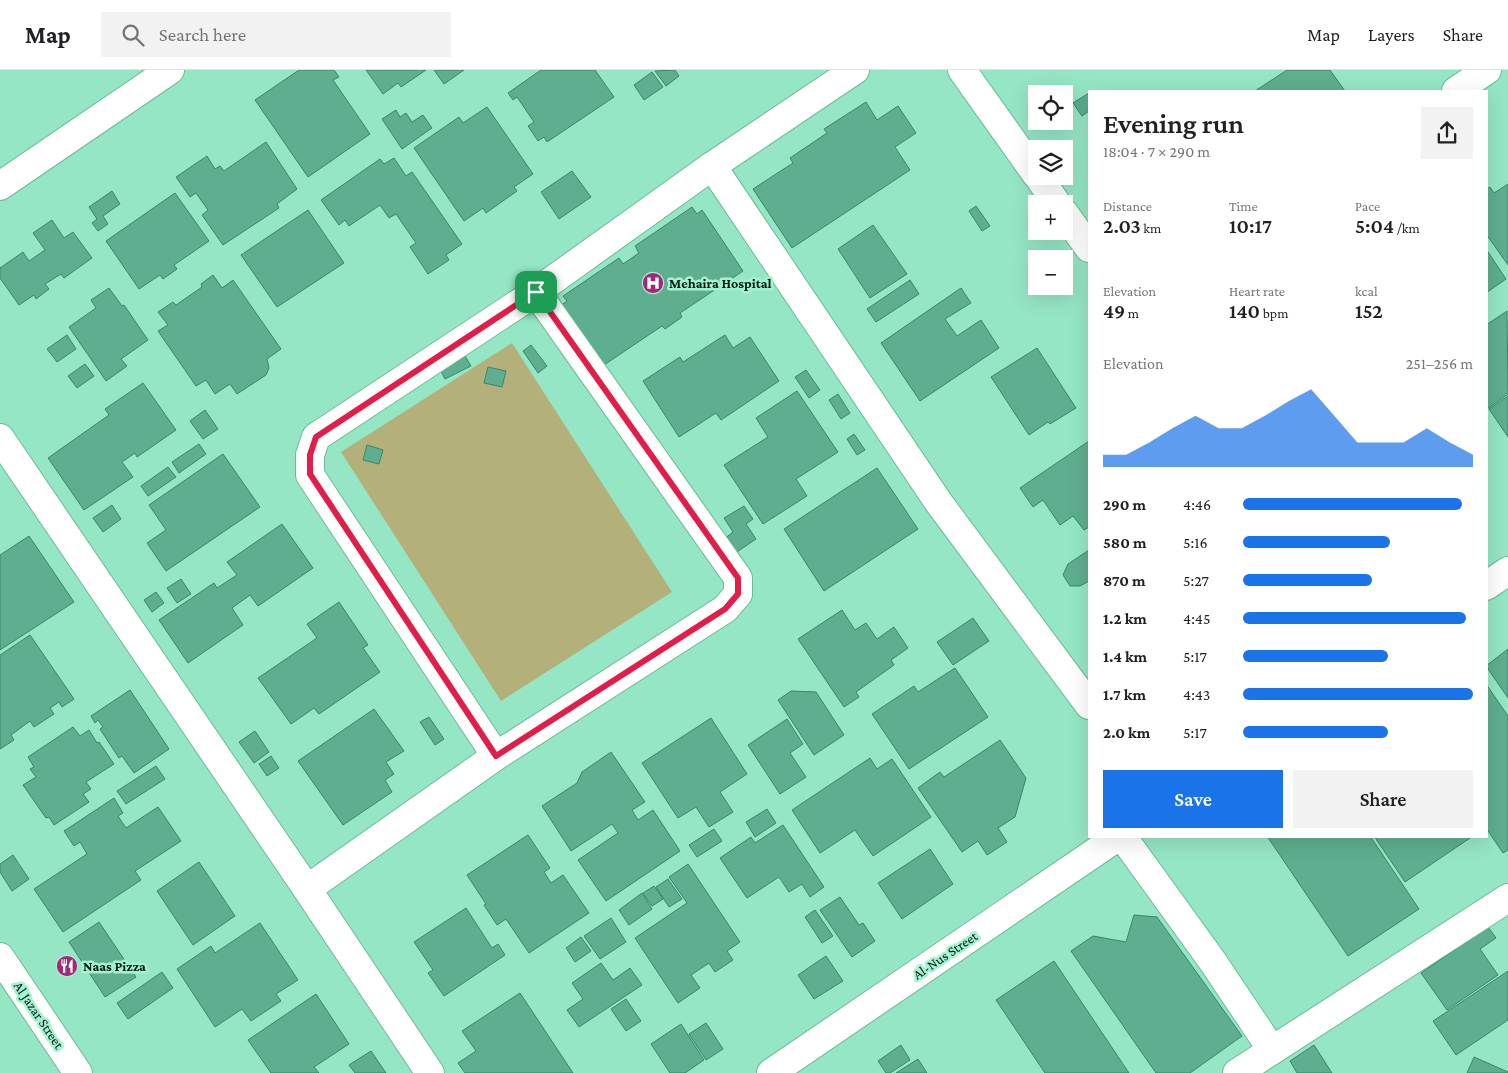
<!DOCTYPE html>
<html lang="en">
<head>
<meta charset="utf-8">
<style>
	:root { --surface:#fff; --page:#f2f2f2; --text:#202124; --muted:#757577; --line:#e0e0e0; --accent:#1a73e8 }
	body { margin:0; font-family:"Crimson Pro",serif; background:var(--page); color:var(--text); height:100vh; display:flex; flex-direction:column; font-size:19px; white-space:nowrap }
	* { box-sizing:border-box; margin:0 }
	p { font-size:16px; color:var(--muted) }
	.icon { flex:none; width:28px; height:28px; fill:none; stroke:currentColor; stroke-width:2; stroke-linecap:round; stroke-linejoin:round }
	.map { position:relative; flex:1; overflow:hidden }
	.details { position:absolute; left:1088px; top:20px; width:400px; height:748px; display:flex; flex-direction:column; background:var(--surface); border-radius:0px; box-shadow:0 5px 20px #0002 }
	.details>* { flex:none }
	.tools { position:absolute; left:1028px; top:15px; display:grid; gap:10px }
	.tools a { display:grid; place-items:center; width:45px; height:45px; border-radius:0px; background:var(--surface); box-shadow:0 5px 20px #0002; font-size:25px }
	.pin { position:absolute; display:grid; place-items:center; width:42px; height:42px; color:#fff; margin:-21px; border-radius:10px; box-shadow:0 2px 8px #0006 }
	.round { display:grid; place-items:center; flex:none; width:52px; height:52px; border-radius:0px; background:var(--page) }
	.summary { display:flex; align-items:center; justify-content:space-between; height:85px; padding:0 15px }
	h1 { font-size:28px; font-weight:600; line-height:38px }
	.metrics { display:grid; grid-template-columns:repeat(3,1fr); gap:8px; height:85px; padding:5px 15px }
	.metrics div { display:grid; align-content:center }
	.metrics b { font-size:21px; font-weight:600 }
	.metrics small { font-size:14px; font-weight:400 }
	.metrics p { font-size:14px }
	.chart { height:140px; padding:10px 15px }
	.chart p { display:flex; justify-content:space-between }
	.chart svg { width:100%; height:90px; margin-top:5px; fill:var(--accent); opacity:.7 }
	.cta { display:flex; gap:10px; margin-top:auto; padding:10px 15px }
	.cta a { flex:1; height:58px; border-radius:0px; background:var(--accent); color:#fff; font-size:20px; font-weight:600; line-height:58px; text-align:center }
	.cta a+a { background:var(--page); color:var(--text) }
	ul { padding:0 15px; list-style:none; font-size:16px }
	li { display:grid; grid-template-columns:80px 60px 1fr; align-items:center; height:38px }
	li i { height:12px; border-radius:6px; background:var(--accent) }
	header { display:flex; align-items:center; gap:30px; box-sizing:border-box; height:70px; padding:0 25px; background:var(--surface); border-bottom:1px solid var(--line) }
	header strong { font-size:24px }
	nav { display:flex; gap:28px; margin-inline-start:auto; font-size:18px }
	.search { width:350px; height:45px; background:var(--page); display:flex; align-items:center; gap:12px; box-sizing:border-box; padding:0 18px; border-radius:0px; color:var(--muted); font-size:19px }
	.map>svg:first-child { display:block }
</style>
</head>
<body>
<header>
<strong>Map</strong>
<div class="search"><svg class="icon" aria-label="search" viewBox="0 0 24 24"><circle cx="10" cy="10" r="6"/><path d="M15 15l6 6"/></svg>Search here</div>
<nav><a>Map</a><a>Layers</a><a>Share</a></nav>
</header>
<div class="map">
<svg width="1508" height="1003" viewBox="0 0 1508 1003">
	<rect width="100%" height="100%" fill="#95e6c4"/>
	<!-- green -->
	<polygon fill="#b3b179" points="512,273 672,522 501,631 341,382"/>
	<!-- building -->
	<g fill="#5eae8f" stroke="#36886a">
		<polygon points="299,0 334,0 339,7 333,10 370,64 308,107 255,30"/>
		<polygon points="366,0 426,0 401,17 398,13 383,24"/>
		<polygon points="434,0 464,0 444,14"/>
		<polygon points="541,0 595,0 614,27 547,72 544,67 538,71 528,56 534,52 517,27 513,30 508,23"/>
		<polygon points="675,0 679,6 666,16 655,1"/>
		<polygon points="1287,0 1330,0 1345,21 1255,21"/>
		<polygon points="652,2 663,17 644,30 634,15"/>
		<polygon points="1089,23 1089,41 1082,46 1073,33"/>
		<polygon points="866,32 877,50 898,36 916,63 895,77 910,100 792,178 753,119 793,93 790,88 827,63 824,59"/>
		<polygon points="487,37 533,104 514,117 517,121 486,143 483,138 464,151 414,78 459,47 463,53"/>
		<polygon points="396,40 400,47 406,43 412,52 423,45 432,58 402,79 382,49"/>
		<polygon points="266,72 297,119 277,134 279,138 223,175 202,145 208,140 196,123 190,127 176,107 207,86 215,99 220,96 224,101"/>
		<polygon points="394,88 406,106 412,102 462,174 446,185 449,190 428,204 410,177 416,173 396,144 389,148 380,135 349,156 345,150 339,155 321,130 380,89 384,94"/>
		<polygon points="572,101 591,127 559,149 541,122"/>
		<polygon points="1508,114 1508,195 1486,164 1486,120 1490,117 1494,123"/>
		<polygon points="112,121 120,134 103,146 108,154 98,161 92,153 97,149 89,137"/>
		<polygon points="175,123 209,171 174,195 177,199 163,209 160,205 139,219 106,171"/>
		<polygon points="976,136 990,156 982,161 969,141"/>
		<polygon points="692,137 697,144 702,140 743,201 680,243 682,247 665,259 662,256 601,297 560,236 567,231 563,226 619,188 623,194 639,183 635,176"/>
		<polygon points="308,140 344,193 277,237 241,185"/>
		<polygon points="52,150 64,168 73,162 92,188 64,208 61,204 45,214 49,219 36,229 34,225 19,235 0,208 0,198 23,182 29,191 45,180 33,163"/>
		<polygon points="873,155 907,204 870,228 838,179"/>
		<polygon points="1486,179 1506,209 1486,223"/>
		<polygon points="213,205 222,218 233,210 281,279 267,289 269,298 266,305 237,324 230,314 215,324 206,310 196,316 158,261 168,255 158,242 173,232 176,235 202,217 201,214"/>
		<polygon points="910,210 919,224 876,252 867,239"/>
		<polygon points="109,218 122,236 124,235 148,270 121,289 127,296 106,311 69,257 96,238 91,230"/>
		<polygon points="961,218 971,233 945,249 957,266 981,250 999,278 920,331 881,273"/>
		<polygon points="1507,241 1508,324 1487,339 1486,255"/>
		<polygon points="67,265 76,279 57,292 47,279"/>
		<polygon points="725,265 733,278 750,267 779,311 721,350 716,343 679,367 643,311 680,287 683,292"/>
		<polygon points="531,275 547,296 538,303 523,281"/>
		<polygon points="1037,278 1076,338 1050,354 1048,352 1029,365 991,307"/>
		<polygon points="462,281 471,296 445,309 438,295"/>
		<polygon points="85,294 94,306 77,318 68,306"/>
		<polygon points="488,297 506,301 502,317 484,313"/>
		<polygon points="806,300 820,320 809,328 795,307"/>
		<polygon points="143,313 176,360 137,387 135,383 122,392 133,407 84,440 48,388 109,345 105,339"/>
		<polygon points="797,321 838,382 796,409 807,426 763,454 724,395 768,367 756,348"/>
		<polygon points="838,324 850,343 841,349 829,330"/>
		<polygon points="1508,326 1508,367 1489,339"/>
		<polygon points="205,340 218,359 203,369 190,351"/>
		<polygon points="854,364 865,380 857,385 847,369"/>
		<polygon points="1089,371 1089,457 1084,460 1073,446 1060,455 1043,430 1033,437 1020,418"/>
		<polygon points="199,374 206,384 179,403 172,392"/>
		<polygon points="367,375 383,380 379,394 363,390"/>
		<polygon points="223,384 260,437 166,501 147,473 166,460 149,435"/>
		<polygon points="168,397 176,407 148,426 141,416"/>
		<polygon points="877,398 918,459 824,521 784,459"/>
		<polygon points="112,435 121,449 103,462 93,448"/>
		<polygon points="744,436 753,449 746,454 756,469 734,484 724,469 733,462 724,448"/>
		<polygon points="282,454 313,498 258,536 250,525 232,538 243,555 188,593 159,550 214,513 217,518 237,505 227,492"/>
		<polygon points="29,466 74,532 0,580 0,485"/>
		<polygon points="1089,480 1089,511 1080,516 1070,516 1063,505 1068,494"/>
		<polygon points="181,509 191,524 177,533 167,518"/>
		<polygon points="156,522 164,533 152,542 144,530"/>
		<polygon points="339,532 368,575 363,578 380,602 319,644 314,638 291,654 258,608 317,568 307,554"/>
		<polygon points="842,540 855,560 866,553 877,569 894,557 908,578 891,590 894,595 856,622 859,627 844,637 798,569"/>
		<polygon points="973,548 989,571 953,595 937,572"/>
		<polygon points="30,565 74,629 62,637 59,632 50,638 54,644 34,657 30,651 11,665 14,670 0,679 0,585"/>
		<polygon points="1508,579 1508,628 1486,596"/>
		<polygon points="955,598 988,647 909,699 872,644 914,616 918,622"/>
		<polygon points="1486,614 1508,646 1508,780 1503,783 1486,758"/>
		<polygon points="130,620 169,679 134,703 122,686 119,688 100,659 103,657 98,650 95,653 91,646"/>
		<polygon points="791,621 816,622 844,665 814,685 778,630"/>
		<polygon points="374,639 404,681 386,692 394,704 385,710 392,722 343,755 298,691"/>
		<polygon points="429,647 444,669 435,675 420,652"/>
		<polygon points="711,648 747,704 720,722 733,742 709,757 696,737 678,748 642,693"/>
		<polygon points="787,649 803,674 790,683 806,707 780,724 748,675"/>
		<polygon points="73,657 80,666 89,660 97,673 99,672 114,694 86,712 91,719 83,724 89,732 54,755 49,747 46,748 23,715 36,707 30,699 34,697 28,687"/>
		<polygon points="255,661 269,682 254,693 239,672"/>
		<polygon points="1000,670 1026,708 1015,747 998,758 1007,772 987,785 978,771 962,782 918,718 940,702 944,707"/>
		<polygon points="611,682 645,732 632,740 638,750 653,740 680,781 606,831 578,790 618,763 612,754 571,781 542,736 577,713 582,702"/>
		<polygon points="271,686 279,698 267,706 259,694"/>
		<polygon points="870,688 877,699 892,689 931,747 873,786 855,760 820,783 792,740"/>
		<polygon points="156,696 165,709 126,734 117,721"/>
		<polygon points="114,728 123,743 118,746 126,758 158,737 181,771 135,801 141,810 63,862 34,819 87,784 80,772 74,776 64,761"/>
		<polygon points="767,739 776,753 755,767 746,752"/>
		<polygon points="783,755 824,817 810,827 802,814 789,822 779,807 747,828 720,788 751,767 755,773"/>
		<polygon points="714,759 722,771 697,787 689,775"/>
		<polygon points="528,765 550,798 544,802 551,813 563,805 589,843 529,883 506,849 497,855 484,835 486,834 467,805"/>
		<polygon points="1267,766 1370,766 1419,839 1348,886"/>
		<polygon points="1374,766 1473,766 1405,812"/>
		<polygon points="930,779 953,814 902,849 878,813"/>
		<polygon points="13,785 29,809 12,821 0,802 0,794"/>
		<polygon points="199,792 235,846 193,875 157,821"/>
		<polygon points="688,794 740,872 727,881 733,890 715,902 709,893 691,905 700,918 678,933 635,868 687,833 669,807"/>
		<polygon points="668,809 682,829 669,837 656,817"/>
		<polygon points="654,816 663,829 652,836 643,823"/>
		<polygon points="642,823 652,839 629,855 619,840"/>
		<polygon points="840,827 859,855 863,853 875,871 852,887 820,840"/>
		<polygon points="466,838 492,878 498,874 505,885 444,926 428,903 433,900 414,872"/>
		<polygon points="815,840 833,866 822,873 805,847"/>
		<polygon points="1134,845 1157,847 1242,966 1190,1003 1156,1003 1071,881 1093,866 1126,872"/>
		<polygon points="611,848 626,872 600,889 584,866"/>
		<polygon points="99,852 136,907 105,927 69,872"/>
		<polygon points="260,853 298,910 276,924 281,931 251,951 242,939 215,957 177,899 211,876 215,883"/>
		<polygon points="1488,857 1496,868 1480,879 1498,905 1447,940 1421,903"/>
		<polygon points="581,867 591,881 575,892 566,878"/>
		<polygon points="826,886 843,911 814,929 798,905"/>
		<polygon points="1054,891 1129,1003 1045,1003 996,930"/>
		<polygon points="601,893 613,910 630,898 642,915 579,957 567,940 583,929 572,913"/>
		<polygon points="1508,901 1508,950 1456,985 1433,951"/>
		<polygon points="162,902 173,918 128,949 117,933"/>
		<polygon points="520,923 573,1003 465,1003 458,993 476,981 462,961"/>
		<polygon points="316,924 349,974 314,997 319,1003 271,1003 248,970"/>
		<polygon points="626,929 641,951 626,961 611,939"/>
		<polygon points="706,953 723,979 706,990 689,964"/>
		<polygon points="681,954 704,990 685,1003 670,1003 651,974"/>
		<polygon points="901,975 910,990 890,1003 886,1003 878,991"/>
		<polygon points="1314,975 1332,1003 1297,1003 1290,991"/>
		<polygon points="371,981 386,1003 355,1003 349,995"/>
		<polygon points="1474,987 1508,1002 1508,1003 1467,1003"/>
		<polygon points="918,989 927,1003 896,1003"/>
	</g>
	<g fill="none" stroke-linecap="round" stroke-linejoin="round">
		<!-- street casing -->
		<g stroke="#6bbb9b" stroke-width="30">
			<g id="street">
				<polyline points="962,0 1036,104"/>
				<polyline points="1456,21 1487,0"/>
				<polyline points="712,96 939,433 1089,635"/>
				<polyline points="1038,106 1057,134"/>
				<polyline points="0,116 170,0"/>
				<polyline points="1064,143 1089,178"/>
				<polyline points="0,368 307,819 430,1003"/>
				<polyline points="496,686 310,405 310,385 316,367 536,222 712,96 855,0"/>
				<polyline points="1122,766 1213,892 1272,980"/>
				<polyline points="307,819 496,686 725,539 738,524 738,508 536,222"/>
				<polyline points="1237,1003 1508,828"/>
			</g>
		</g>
		<!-- secondary casing -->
		<g stroke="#6bbb9b" stroke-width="30">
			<g id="secondary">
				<polyline points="1486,516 1508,501"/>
				<polyline points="0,887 78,1003"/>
				<polyline points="771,1003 1119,766"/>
			</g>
		</g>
		<!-- street -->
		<use href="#street" stroke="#fff" stroke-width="28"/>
		<!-- secondary -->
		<use href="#secondary" stroke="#fff" stroke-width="28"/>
	</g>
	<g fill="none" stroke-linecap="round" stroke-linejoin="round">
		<!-- route casing -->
		<g stroke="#fff" stroke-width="10">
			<polygon id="route" points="536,222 738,508 738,524 725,539 496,686 310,404 310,385 316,367"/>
		</g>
		<!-- route -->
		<use href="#route" stroke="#e11d48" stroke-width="6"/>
	</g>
	<!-- icons -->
	<defs>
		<g id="hospital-disc" transform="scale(1.125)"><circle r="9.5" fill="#a52778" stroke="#a2f3d1"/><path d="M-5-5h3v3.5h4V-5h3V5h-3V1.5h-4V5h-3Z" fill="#fff"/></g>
		<g id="restaurant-disc" transform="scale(1.125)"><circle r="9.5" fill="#a52778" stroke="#a2f3d1"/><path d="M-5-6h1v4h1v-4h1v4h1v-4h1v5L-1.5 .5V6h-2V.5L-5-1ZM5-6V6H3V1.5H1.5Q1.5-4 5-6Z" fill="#fff"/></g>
	</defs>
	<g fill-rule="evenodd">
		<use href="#hospital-disc" x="653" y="213"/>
		<use href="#restaurant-disc" x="67" y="896"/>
	</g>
	<g text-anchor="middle" stroke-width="5" stroke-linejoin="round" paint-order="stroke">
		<!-- poi labels -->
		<g font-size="14" font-weight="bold" fill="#00160d" stroke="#a2f3d1" text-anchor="start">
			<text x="669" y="218">Mehaira Hospital</text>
			<text x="83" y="901">Naas Pizza</text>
		</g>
		<!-- street labels -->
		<g font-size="14" fill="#00160d" stroke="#a2f3d1">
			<text transform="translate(945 885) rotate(-34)" y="5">Al-Nus Street</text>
			<text transform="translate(39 945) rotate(56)" y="5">Al Jazar Street</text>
		</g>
	</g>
</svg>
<div class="tools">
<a><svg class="icon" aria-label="locate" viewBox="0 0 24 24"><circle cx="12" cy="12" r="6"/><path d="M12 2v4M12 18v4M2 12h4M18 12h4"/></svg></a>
<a><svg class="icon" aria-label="layers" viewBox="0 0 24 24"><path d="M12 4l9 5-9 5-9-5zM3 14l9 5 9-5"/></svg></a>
<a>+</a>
<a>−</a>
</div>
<div class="pin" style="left:536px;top:222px;background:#1e9e55"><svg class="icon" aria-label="arrive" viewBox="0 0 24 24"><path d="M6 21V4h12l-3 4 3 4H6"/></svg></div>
<section class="details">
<div class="summary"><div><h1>Evening run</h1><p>18:04 · 7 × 290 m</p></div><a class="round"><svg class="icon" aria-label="share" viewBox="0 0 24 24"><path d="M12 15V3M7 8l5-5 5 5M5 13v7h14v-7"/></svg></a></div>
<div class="metrics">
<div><p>Distance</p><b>2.03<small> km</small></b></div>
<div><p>Time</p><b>10:17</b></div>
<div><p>Pace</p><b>5:04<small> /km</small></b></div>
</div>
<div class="metrics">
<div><p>Elevation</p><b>49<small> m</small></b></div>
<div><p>Heart rate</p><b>140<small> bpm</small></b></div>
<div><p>kcal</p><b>152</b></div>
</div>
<div class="chart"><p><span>Elevation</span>251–256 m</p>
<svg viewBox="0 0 160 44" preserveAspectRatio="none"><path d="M0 44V38L10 38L20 32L30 25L40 19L50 25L60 25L70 19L80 12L90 6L100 19L110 32L120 32L130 32L140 25L150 32L160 38V44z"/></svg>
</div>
<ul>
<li><b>290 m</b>4:46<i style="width:95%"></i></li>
<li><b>580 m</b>5:16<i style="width:64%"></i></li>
<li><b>870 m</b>5:27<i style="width:56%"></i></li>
<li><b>1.2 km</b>4:45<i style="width:97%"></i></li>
<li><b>1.4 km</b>5:17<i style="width:63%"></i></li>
<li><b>1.7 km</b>4:43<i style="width:100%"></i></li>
<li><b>2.0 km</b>5:17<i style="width:63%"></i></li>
</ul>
<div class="cta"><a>Save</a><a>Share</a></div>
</section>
</div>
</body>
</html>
